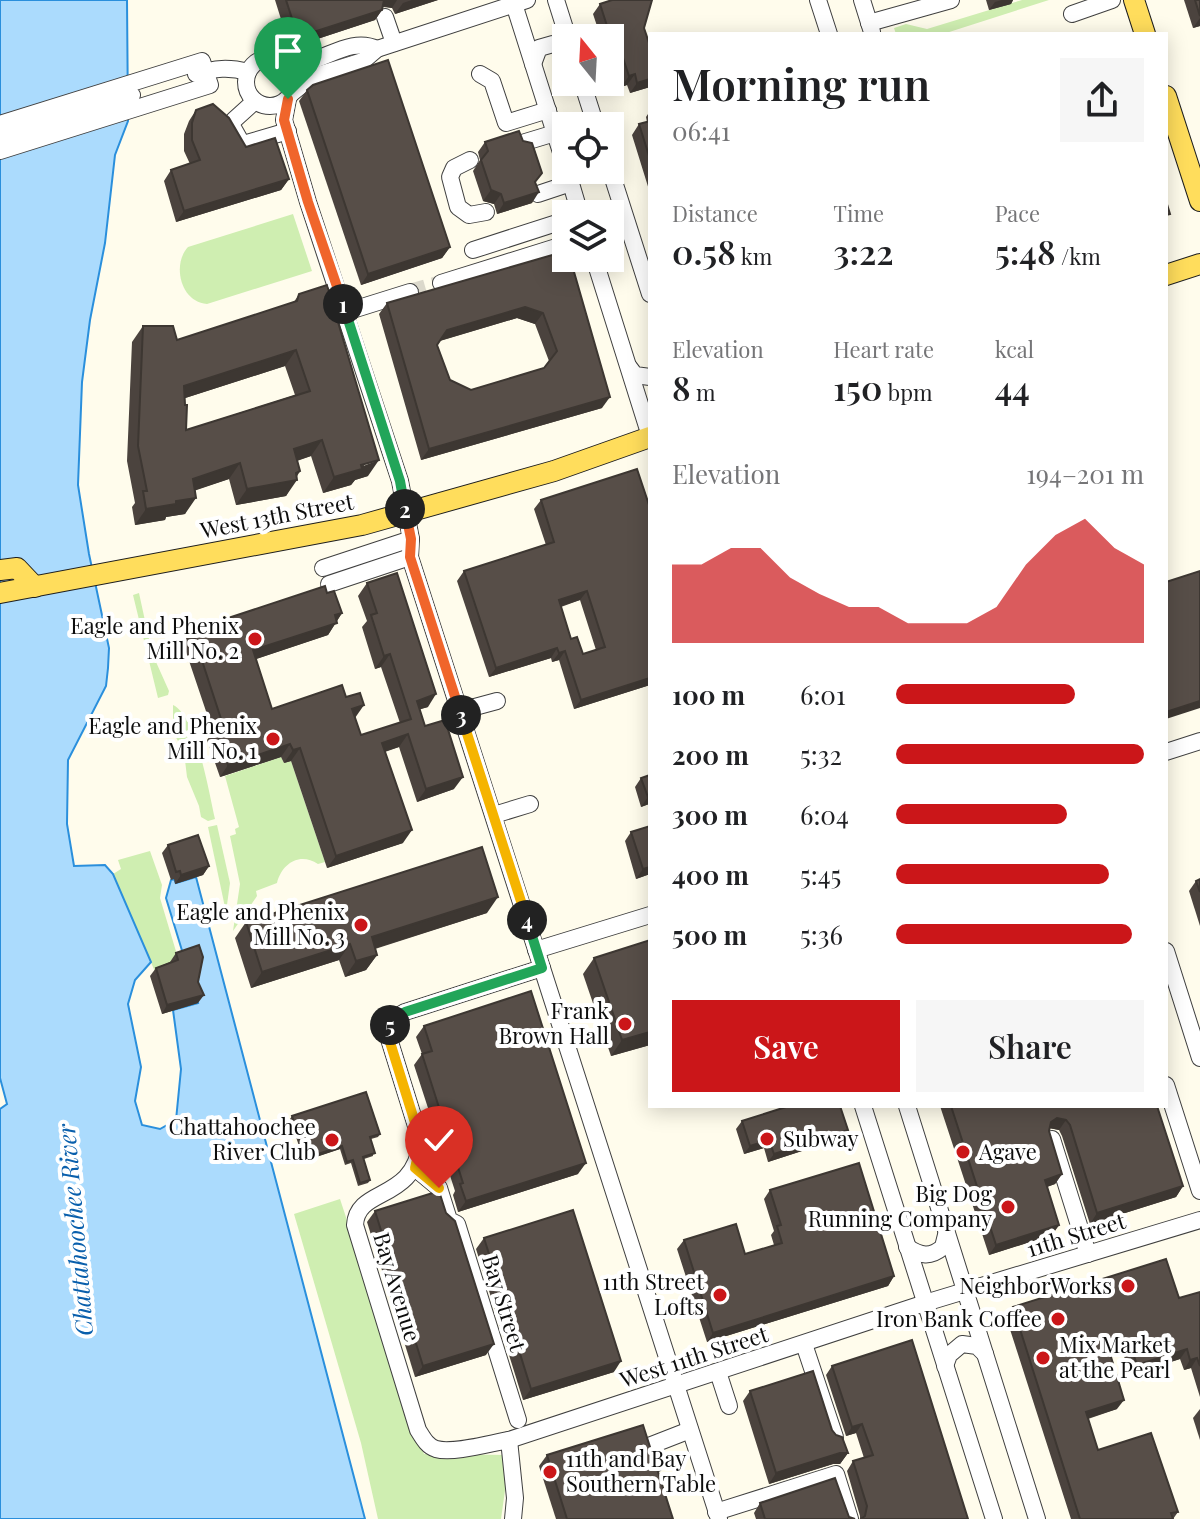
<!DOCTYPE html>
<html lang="en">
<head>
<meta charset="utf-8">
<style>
	:root { --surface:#fff; --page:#f6f6f6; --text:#202124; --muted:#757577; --accent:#cb1619 }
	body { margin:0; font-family:"Playfair Display",serif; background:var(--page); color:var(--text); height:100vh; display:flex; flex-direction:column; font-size:30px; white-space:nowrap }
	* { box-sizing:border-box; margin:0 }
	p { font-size:26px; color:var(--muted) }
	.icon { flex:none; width:44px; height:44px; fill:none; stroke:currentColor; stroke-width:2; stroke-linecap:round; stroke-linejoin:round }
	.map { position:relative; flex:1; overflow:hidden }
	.panel { position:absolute; left:648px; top:32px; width:520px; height:1076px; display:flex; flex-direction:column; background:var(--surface); border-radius:0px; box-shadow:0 4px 20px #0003 }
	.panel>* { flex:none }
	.needle { width:52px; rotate:342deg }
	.controls { position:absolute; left:552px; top:24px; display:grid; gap:16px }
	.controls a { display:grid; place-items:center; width:72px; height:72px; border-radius:0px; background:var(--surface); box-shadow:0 4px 20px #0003; font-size:40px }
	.pin { position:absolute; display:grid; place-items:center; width:68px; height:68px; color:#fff; margin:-82px -34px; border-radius:50% 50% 50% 0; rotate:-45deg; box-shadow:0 0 8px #0007 }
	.pin .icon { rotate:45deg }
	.km { position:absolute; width:40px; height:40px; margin:-20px; border-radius:50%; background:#222; color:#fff; font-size:22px; line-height:40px; text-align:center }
	.round { display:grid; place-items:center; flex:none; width:84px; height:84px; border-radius:0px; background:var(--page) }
	.headline { display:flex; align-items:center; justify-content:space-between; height:136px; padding:0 24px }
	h1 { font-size:44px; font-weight:600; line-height:60px }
	.stats { display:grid; grid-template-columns:repeat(3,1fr); gap:12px; height:136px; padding:8px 24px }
	.stats div { display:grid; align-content:center }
	.stats b { font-size:34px; font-weight:600 }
	.stats small { font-size:22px; font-weight:400 }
	.stats p { font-size:22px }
	.chart { height:224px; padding:16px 24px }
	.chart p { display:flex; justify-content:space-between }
	.chart svg { width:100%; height:144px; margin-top:8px; fill:var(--accent); opacity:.7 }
	.primary-button { display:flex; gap:16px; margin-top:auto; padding:16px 24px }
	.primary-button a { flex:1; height:92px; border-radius:0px; background:var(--accent); color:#fff; font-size:32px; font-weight:600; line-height:92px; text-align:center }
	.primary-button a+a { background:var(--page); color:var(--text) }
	ul { padding:0 24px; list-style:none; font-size:26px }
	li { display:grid; grid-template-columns:128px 96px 1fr; align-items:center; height:60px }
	li i { height:20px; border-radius:10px; background:var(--accent) }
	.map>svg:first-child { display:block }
</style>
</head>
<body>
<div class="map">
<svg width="1200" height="1519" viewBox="0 0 1200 1519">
	<rect width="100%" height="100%" fill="#fffcec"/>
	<!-- green -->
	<g fill="#cfeeb1">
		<polygon points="1022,0 1049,0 943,34 896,34 894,28 906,24 927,29"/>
		<path d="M293,214L312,271L207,304C180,302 172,264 188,247Z"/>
		<polygon points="139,593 152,653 169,691 168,695 158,698 133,595"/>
		<path d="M173,705C197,716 209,794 215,819L208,821L201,817L199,806L187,777L184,752L173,732Z"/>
		<path d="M281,757L284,763L291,761L325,862L318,864C300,852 282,863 277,883L256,891L257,896L233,931L240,884L230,836L236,834L235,829L239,827L225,776Z"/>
		<polygon points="217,825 230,883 226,912 208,827"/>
		<polygon points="150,851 162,885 160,898 178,958 172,968 156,974 113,874 121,869 118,860"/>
		<polygon points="340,1199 424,1454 510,1455 501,1519 378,1519 361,1443 294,1214"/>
	</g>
	<!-- water -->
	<polygon fill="#abdbfd" stroke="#2a8fdc" stroke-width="2" points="0,0 127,0 128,121 115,155 105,243 90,320 82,382 78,485 89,554 109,648 108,668 106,686 68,760 67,824 74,866 105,865 113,874 151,962 135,980 128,1004 141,1067 135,1101 142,1125 160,1129 176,1120 181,1069 173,1010 198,1003 166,898 171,880 174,879 176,883 196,877 365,1519 0,1519 0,1109 7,1104 0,1078"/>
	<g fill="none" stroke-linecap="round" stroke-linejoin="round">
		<!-- minor-tunnel -->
		<polyline stroke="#dbd8cb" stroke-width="16" stroke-dasharray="16 8" stroke-linecap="butt" points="410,292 441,283"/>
		<!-- minor casing -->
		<g stroke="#404040" stroke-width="18">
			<g id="minor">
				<polyline points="556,0 568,38"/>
				<polyline points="818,0 829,34"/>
				<polyline points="862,0 872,32"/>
				<polyline points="514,4 566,168"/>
				<polyline points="1072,14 1112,0"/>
				<polyline points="385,17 394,43"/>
				<polyline points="869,23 951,0"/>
				<circle cx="270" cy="82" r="24"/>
				<path d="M284,63C316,71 346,34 377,49"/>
				<polyline points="533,64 539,48 553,44 566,48"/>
				<path d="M196,74C215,68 229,67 248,72"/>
				<polyline points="480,74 492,81 506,123 548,110"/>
				<polyline points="582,82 596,126"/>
				<polyline points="292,93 312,77 363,61 377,49 527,0"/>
				<polyline points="288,99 284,120 308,202 400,481 411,539 410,557 719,1519"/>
				<polyline points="255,101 234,120 232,126 241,142 247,143 288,131"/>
				<polyline points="0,124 202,61 210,85 0,151"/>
				<polyline points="0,137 132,95"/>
				<polyline points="522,143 555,133"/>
				<polyline points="470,160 454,168 450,177 458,207 469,215 486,212"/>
				<polyline points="610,169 650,294"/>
				<polyline points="567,170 580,214"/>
				<polyline points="538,194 571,183"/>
				<polyline points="473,250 566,220"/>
				<polyline points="594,258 650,436"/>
				<polyline points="441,283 566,244"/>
				<polyline points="346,312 410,292"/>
				<polyline points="629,367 635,375 650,377"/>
				<polyline points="323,568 411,539"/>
				<polyline points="329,584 410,557"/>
				<polyline points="460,711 497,701"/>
				<polyline points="1166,752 1200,741"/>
				<polyline points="494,815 530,804"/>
				<polyline points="536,950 650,915"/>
				<polyline points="1166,951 1200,1058"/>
				<path d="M542,968L405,1012C392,1019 389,1025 389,1039L421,1142C414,1203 357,1186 355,1225L418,1430C423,1438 427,1446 436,1449C453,1454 491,1443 509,1440L925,1303L1200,1220"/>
				<polyline points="1166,1085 1200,1191"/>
				<polyline points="863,1106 994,1519"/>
				<polyline points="907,1106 1037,1519"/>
				<polyline points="1052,1139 1088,1254"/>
				<polyline points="415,1168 439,1188 449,1220 457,1224 518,1420"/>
				<path d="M907,1247C921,1256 930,1258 943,1247L946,1235"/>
				<polyline points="804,1344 835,1437"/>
				<polyline points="945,1366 949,1355 962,1344 977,1346 985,1354"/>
				<polyline points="718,1372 729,1406"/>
				<polyline points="509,1440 515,1498 513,1519"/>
				<polyline points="655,1464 649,1446 690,1430"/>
				<polyline points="716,1512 836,1474 850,1519"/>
			</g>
		</g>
		<!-- major casing -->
		<g stroke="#1e1e1e" stroke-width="22">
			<g id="major">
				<polyline points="1134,0 1145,34"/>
				<polyline points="1166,96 1200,201"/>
				<polyline points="1166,275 1200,264"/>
				<polyline points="0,570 17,568 35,587"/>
				<polyline points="0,593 362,525 554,471 650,437"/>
			</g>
		</g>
		<!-- minor -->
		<use href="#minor" stroke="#fff" stroke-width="16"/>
		<!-- major -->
		<use href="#major" stroke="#ffdd5c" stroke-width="20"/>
	</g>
	<!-- wall -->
	<g fill="#4b433e" fill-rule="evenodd">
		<polygon points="275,0 438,0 395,14 392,8 383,7 382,10 375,20 290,48"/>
		<polygon points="986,0 1013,0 1011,4 989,10"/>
		<polygon points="1184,0 1200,0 1200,26 1193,28"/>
		<polygon points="600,4 644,28 650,46 650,87 630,93 627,85 621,87 613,59 610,60 610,38 601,38 593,14"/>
		<polygon points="307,90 450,247 442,258 361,285 299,101"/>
		<polygon points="196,110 289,179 281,190 176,222 164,181 171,170 190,164 184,151 184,134 189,121"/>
		<polygon points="650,111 650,193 632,135 639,124 647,122 646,117"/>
		<polygon points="485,142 535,183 532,203 497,214 494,204 483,201 473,171 480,160 478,152"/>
		<path d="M566,251L602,408L421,460L379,314L387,303ZM517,318L535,324L549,361L544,368L471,390L450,380L437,345L440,341Z"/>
		<path d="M299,294L368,476L355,480L351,485L323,493L311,456L297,461L300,471L286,496L236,505L229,479L195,490L185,514L166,517L165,520L135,525L132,507L135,503L127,461L132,342L143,326L177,340L294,302ZM285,366L295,395L186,430L185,398Z"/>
		<path d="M541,500L650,508V685L574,709L559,660L552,662L551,658L489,677L457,581L464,571L546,545L534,509ZM580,600L596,650L583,654L571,639L561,607Z"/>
		<polygon points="367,583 428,707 420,709 425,726 454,789 417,802 399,747 385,752 403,843 327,868 291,761 284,763 281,757 220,777 207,740 213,732 183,643 192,630 327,593 342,613 328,635 256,659 272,709 355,718 361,735 400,723 381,667 375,669 362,627 367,621 358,596"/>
		<polygon points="650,775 650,809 649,804 641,807 635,787 641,778"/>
		<polygon points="631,832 650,874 636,879 625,841"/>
		<polygon points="168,845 209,866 203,875 175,884 174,879 171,880 162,853"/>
		<polygon points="1200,879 1200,926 1189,891 1196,881"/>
		<polygon points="487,913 375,949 377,955 366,970 345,977 339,960 251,988 235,938 246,922"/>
		<polygon points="650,940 650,1045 611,1056 583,974 594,958"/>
		<polygon points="176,953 198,982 198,1003 162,1014 150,976 156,968 170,962"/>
		<polygon points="424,1026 578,1174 458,1212 453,1195 455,1191 414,1065 422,1054 416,1037"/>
		<polygon points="940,1106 1157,1106 1183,1186 1176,1197 1090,1224 1062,1136 1059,1130 1049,1128 1049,1131 1062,1174 1055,1184 1047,1187 1059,1225 1052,1235 989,1255"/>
		<polygon points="292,1116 380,1134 378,1137 371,1139 373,1156 364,1159 370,1180 368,1183 358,1186 351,1163 345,1165 340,1149 304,1161 290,1119"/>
		<polygon points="742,1121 848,1130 842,1138 768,1162 764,1148 744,1154 736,1129"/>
		<polygon points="770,1190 894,1276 888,1286 707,1342 677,1249 684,1240 745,1254 774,1245 771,1235 774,1231 764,1199"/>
		<polygon points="375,1211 486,1355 415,1377 367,1222"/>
		<polygon points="484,1238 614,1372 523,1400 476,1249"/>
		<polygon points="1200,1292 1200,1397 1191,1368 1184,1370 1180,1359 1130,1375 1122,1350 1110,1354 1117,1409 1088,1419 1098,1450 1178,1512 1173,1519 1071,1519 1006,1317 1013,1307 1179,1298"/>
		<polygon points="832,1366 968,1519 860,1519 860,1516 847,1471 853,1461 864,1458 856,1433 846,1436 826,1375"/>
		<polygon points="750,1391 832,1430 848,1453 840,1464 833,1464 769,1484 743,1401"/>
		<polygon points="1200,1409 1200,1440 1193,1418"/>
		<polygon points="547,1455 673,1519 556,1519 539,1466"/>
		<polygon points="760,1503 849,1517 855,1519 756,1519 754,1513"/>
	</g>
	<!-- shaded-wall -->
	<g fill="#3d3732">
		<polygon points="384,0 397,0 392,8 382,6"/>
		<polygon points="412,0 438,0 395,14 403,3"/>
		<polygon points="1002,0 1013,0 1011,4 989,10 995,2"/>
		<polygon points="382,10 375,20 290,48 298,37"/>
		<polygon points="1200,18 1200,26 1193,28"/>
		<polygon points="620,49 613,59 610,60 610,58 615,51"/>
		<polygon points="635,74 627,85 621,87 629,76"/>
		<polygon points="650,79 650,87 630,93 637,83"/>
		<polygon points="289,179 281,190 176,222 184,211"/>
		<polygon points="491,190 501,194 494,204 483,201"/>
		<polygon points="539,192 532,203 497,214 504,203"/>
		<polygon points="450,247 442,258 361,285 368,274"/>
		<polygon points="525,307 543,313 535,324 517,318 439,341 447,330"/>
		<polygon points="296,350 285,366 173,402 184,386"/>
		<polygon points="610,397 602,408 421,460 429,449"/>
		<polygon points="322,440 311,456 283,465 294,449"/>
		<polygon points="379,460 368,476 355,480 351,485 323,493 334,477"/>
		<polygon points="240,463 229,479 182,495 193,479"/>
		<polygon points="300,471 293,481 297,480 286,496 236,505 247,489"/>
		<polygon points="196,498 185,514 166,517 165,520 135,525 146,509 176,501"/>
		<polygon points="587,591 580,600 552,609 559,600"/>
		<polygon points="342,613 328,635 244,663 253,650"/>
		<polygon points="557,648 551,658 489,677 496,668"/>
		<polygon points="565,651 559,660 552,662 559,653"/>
		<polygon points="390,654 381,667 375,669 384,656"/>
		<polygon points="650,678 650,685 574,709 581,700"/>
		<polygon points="436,694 428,707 408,713 417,701"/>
		<polygon points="1200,701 1200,708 1166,719 1166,712"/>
		<polygon points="364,705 355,718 352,709"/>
		<polygon points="408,734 399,747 373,755 382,743"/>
		<polygon points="290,744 281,757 220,777 228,765"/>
		<polygon points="300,748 291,761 284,763 293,750"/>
		<polygon points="463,777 454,789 417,802 426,789"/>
		<polygon points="650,796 650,802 649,804 641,807 648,797"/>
		<polygon points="412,830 403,843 327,868 336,856"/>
		<polygon points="209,866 203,875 175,884 181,875"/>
		<polygon points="650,867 650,874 636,879 643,869"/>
		<polygon points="498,897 487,913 360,953 372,937"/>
		<polygon points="350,944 339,960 251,988 262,972"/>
		<polygon points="377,955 366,970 345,977 356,961"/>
		<polygon points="204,995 198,1003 162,1014 167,1005"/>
		<polygon points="650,1032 650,1045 611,1056 622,1040"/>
		<polygon points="1057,1118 1066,1120 1059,1130 1049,1128 1051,1122"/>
		<polygon points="848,1130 842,1138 768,1162 774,1154"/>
		<polygon points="769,1140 764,1148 744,1154 750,1146"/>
		<polygon points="342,1146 340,1149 304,1161 306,1158"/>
		<polygon points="586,1163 578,1174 458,1212 466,1201"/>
		<polygon points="1062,1174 1055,1184 1038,1190 1045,1180"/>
		<polygon points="1183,1186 1176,1197 1090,1224 1097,1213"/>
		<polygon points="1059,1225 1052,1235 989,1255 996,1245"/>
		<polygon points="894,1276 888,1286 707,1342 713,1333"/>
		<polygon points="1129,1341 1122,1350 1102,1357 1108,1347"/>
		<polygon points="494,1344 486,1355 415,1377 423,1366"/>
		<polygon points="1187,1349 1180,1359 1130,1375 1137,1365"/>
		<polygon points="1197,1358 1191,1368 1184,1370 1190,1360"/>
		<polygon points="621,1361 614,1372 523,1400 531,1389"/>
		<polygon points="1124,1400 1117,1409 1079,1421 1086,1412"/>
		<polygon points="862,1424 856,1433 846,1436 852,1427"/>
		<polygon points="840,1453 848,1453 840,1464 833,1464 769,1484 776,1473"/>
	</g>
	<!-- building -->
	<g fill="#574e48" stroke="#3d3732" stroke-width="2" fill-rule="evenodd">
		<polygon points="286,0 384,0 382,10 298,37"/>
		<polygon points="612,0 652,0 644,28 650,46 650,79 637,83 635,74 629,76 620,49 615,51 600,4"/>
		<polygon points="1195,0 1200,0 1200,16"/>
		<polygon points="388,60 450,247 368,274 307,90 313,85"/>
		<polygon points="213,104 229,118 246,147 275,138 289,179 184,211 171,170 200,160 192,140 192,123 196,110"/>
		<polygon points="650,121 650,159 639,124"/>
		<polygon points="519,131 523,141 532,143 542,173 535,182 539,192 504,203 501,194 491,190 481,160 488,151 485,142"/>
		<polygon points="1166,201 1170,214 1166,215"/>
		<path d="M566,251V258H570L610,397L429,449L387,303ZM525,307L543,313L557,351L544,368L471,390L450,380L437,345L447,330Z"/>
		<path d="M327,285L379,460L361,465L362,469L334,477L322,440L294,449L300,471L296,473L297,480L247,489L240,463L193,479L196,498L176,501V504L146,509L143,491H147L138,446L143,326H173L177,340L297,301L299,294ZM296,350L310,391L186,430L187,405H185L184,386Z"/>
		<path d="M637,469L650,508V678L581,700L565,651L559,653L557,648L496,668L464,571L554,542L541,500ZM587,591L605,647L583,654L577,637L571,639L559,600Z"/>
		<polygon points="1200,571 1200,701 1166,712 1166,582"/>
		<polygon points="397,573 436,694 417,701 425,726 445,720 463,777 426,789 408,734 382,743 412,830 336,856 300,748 293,750 290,744 228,765 216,728 223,725 192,630 325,586 327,593 334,591 342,613 335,615 337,623 253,650 272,709 342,685 346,697 360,693 364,705 352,709 361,735 411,719 390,654 384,656 371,615 377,613 367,583"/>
		<polygon points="650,775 650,796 648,797 641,778"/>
		<polygon points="650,826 650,867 643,869 631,832"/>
		<polygon points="198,835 209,866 181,875 180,871 176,872 168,845"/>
		<polygon points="482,847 498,897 372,937 377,955 356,961 350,944 262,972 246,922"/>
		<polygon points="1200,879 1200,892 1196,881"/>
		<polygon points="650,940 650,1032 622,1040 594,958"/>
		<polygon points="199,945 203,957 198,982 204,995 167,1005 156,968 178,960 176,953"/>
		<polygon points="531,991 586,1163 466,1201 460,1184 463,1183 422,1054 432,1051 424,1026"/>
		<polygon points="366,1092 380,1134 370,1137 375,1153 363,1157 370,1180 360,1183 353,1160 347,1162 342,1146 306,1158 292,1116"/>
		<polygon points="789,1106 840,1106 848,1130 774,1154 769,1140 750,1146 742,1121"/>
		<polygon points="951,1106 1157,1106 1183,1186 1097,1213 1070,1125 1066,1120 1057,1118 1051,1122 1049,1131 1062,1174 1045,1180 1059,1225 996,1245"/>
		<polygon points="859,1163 894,1276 713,1333 684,1240 736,1224 745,1254 782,1243 777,1226 781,1225 770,1190"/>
		<polygon points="439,1191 446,1213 455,1221 494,1344 423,1366 375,1211"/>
		<polygon points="573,1210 621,1361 531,1389 484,1238"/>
		<polygon points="1166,1259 1179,1298 1200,1292 1200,1366 1197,1358 1190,1360 1187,1349 1137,1365 1129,1341 1108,1347 1124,1400 1086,1412 1098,1450 1151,1433 1178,1512 1171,1513 1173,1519 1080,1519 1013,1307"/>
		<polygon points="912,1340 968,1519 861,1519 865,1516 867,1506 853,1461 873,1455 862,1424 852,1427 832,1366"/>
		<polygon points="813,1371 832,1430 836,1435 842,1437 848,1453 840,1453 776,1473 750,1391"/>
		<polygon points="643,1425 673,1519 567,1519 547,1455"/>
		<polygon points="835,1478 849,1517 855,1519 765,1519 760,1503"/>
	</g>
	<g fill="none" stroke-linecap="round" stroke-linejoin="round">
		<!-- split-1 casing -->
		<g stroke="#fff" stroke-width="16">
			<polyline id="split-1" points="288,99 284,120 308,202 343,304"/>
		</g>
		<!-- split-2 casing -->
		<g stroke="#fff" stroke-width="16">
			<polyline id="split-2" points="343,304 400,481 405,509"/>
		</g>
		<!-- split-3 casing -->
		<g stroke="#fff" stroke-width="16">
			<polyline id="split-3" points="405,509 411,539 410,557 461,715"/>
		</g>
		<!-- split-4 casing -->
		<g stroke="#fff" stroke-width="16">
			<polyline id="split-4" points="461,715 527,920"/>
		</g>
		<!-- split-5 casing -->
		<g stroke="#fff" stroke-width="16">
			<polyline id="split-5" points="390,1025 396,1017 405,1012 542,968 527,920"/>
		</g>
		<!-- split-6 casing -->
		<g stroke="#fff" stroke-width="16">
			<polyline id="split-6" points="390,1025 389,1039 421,1142 415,1168 439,1188"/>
		</g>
		<!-- split-1 -->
		<use href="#split-1" stroke="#f0652b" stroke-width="10"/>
		<!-- split-2 -->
		<use href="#split-2" stroke="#22a559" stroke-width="10"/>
		<!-- split-3 -->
		<use href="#split-3" stroke="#f0652b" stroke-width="10"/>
		<!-- split-4 -->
		<use href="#split-4" stroke="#f5b400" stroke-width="10"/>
		<!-- split-5 -->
		<use href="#split-5" stroke="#22a559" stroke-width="10"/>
		<!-- split-6 -->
		<use href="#split-6" stroke="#f5b400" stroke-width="10"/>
	</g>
	<!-- markers -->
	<g fill="#cb1619" stroke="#fff" stroke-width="3">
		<circle cx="255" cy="639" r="8"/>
		<circle cx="273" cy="739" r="8"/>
		<circle cx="361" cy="925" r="8"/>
		<circle cx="625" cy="1024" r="8"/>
		<circle cx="767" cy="1139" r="8"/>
		<circle cx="332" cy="1140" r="8"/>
		<circle cx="963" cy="1152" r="8"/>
		<circle cx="1008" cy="1207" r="8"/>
		<circle cx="1128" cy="1286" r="8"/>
		<circle cx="720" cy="1295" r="8"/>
		<circle cx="1058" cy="1319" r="8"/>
		<circle cx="1043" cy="1358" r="8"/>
		<circle cx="550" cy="1472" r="8"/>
	</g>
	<g text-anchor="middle" stroke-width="8" stroke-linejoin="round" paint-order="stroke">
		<!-- street labels -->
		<g font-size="22" fill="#0d0d0d" stroke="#fff">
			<text transform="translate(277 516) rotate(-11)" y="8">West 13th Street</text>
			<text transform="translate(1076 1235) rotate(-17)" y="8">11th Street</text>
			<text transform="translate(397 1287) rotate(73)" y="8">Bay Avenue</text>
			<text transform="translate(504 1303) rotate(73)" y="8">Bay Street</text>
			<text transform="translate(694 1357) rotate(-18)" y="8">West 11th Street</text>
		</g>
		<!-- poi labels -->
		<g font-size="22" fill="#0d0d0d" stroke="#fff" text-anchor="end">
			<text x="239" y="634">Eagle and Phenix<tspan x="239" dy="25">Mill No. 2</tspan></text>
			<text x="257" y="734">Eagle and Phenix<tspan x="257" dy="25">Mill No. 1</tspan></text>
			<text x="345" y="920">Eagle and Phenix<tspan x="345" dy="25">Mill No. 3</tspan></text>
			<text x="609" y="1019">Frank<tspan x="609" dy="25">Brown Hall</tspan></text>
			<text x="316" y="1135">Chattahoochee<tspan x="316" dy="25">River Club</tspan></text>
			<text x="783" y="1147" text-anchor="start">Subway</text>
			<text x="979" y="1160" text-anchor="start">Agave</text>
			<text x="992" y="1202">Big Dog<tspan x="992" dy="25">Running Company</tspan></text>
			<text x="704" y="1290">11th Street<tspan x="704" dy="25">Lofts</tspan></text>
			<text x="1112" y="1294">NeighborWorks</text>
			<text x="1042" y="1327">Iron Bank Coffee</text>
			<text x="1059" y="1353" text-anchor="start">Mix Market<tspan x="1059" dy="25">at the Pearl</tspan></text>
			<text x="566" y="1467" text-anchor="start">11th and Bay<tspan x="566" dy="25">Southern Table</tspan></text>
		</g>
		<!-- water labels -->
		<g font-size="24" font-style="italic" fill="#095fac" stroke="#fff">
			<text transform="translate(76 1230) rotate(-95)" y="8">Chattahoochee River</text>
		</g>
	</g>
</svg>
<div class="controls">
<a><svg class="needle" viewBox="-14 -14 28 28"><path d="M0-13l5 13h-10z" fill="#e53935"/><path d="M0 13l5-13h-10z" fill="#757577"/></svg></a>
<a><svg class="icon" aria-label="locate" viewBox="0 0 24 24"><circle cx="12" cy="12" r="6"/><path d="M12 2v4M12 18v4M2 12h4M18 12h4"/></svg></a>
<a><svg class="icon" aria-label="layers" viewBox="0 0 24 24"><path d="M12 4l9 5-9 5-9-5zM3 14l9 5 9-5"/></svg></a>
</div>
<div class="pin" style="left:288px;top:99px;background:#1e9e55"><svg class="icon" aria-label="arrive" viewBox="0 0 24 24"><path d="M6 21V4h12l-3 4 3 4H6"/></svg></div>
<div class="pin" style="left:439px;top:1188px;background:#d93025"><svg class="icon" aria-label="check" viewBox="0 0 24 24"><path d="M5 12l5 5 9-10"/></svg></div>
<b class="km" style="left:343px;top:304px">1</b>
<b class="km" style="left:405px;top:509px">2</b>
<b class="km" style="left:461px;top:715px">3</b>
<b class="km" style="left:527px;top:920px">4</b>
<b class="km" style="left:390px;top:1025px">5</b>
<section class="panel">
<div class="headline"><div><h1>Morning run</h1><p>06:41</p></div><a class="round"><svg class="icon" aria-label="share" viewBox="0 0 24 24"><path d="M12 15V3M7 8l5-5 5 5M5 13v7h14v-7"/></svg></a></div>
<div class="stats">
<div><p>Distance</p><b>0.58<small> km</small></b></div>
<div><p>Time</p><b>3:22</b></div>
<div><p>Pace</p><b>5:48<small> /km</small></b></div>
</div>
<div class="stats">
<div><p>Elevation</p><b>8<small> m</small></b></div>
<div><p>Heart rate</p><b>150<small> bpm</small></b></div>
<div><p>kcal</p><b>44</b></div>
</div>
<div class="chart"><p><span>Elevation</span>194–201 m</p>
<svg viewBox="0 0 160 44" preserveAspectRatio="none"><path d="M0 44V20L10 20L20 15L30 15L40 24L50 29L60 33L70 33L80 38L90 38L100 38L110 33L120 20L130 11L140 6L150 15L160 20V44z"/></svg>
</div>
<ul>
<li><b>100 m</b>6:01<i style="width:72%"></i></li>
<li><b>200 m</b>5:32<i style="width:100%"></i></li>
<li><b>300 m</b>6:04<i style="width:69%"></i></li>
<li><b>400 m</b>5:45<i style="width:86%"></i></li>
<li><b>500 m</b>5:36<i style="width:95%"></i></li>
</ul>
<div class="primary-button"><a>Save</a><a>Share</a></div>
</section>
</div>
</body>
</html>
